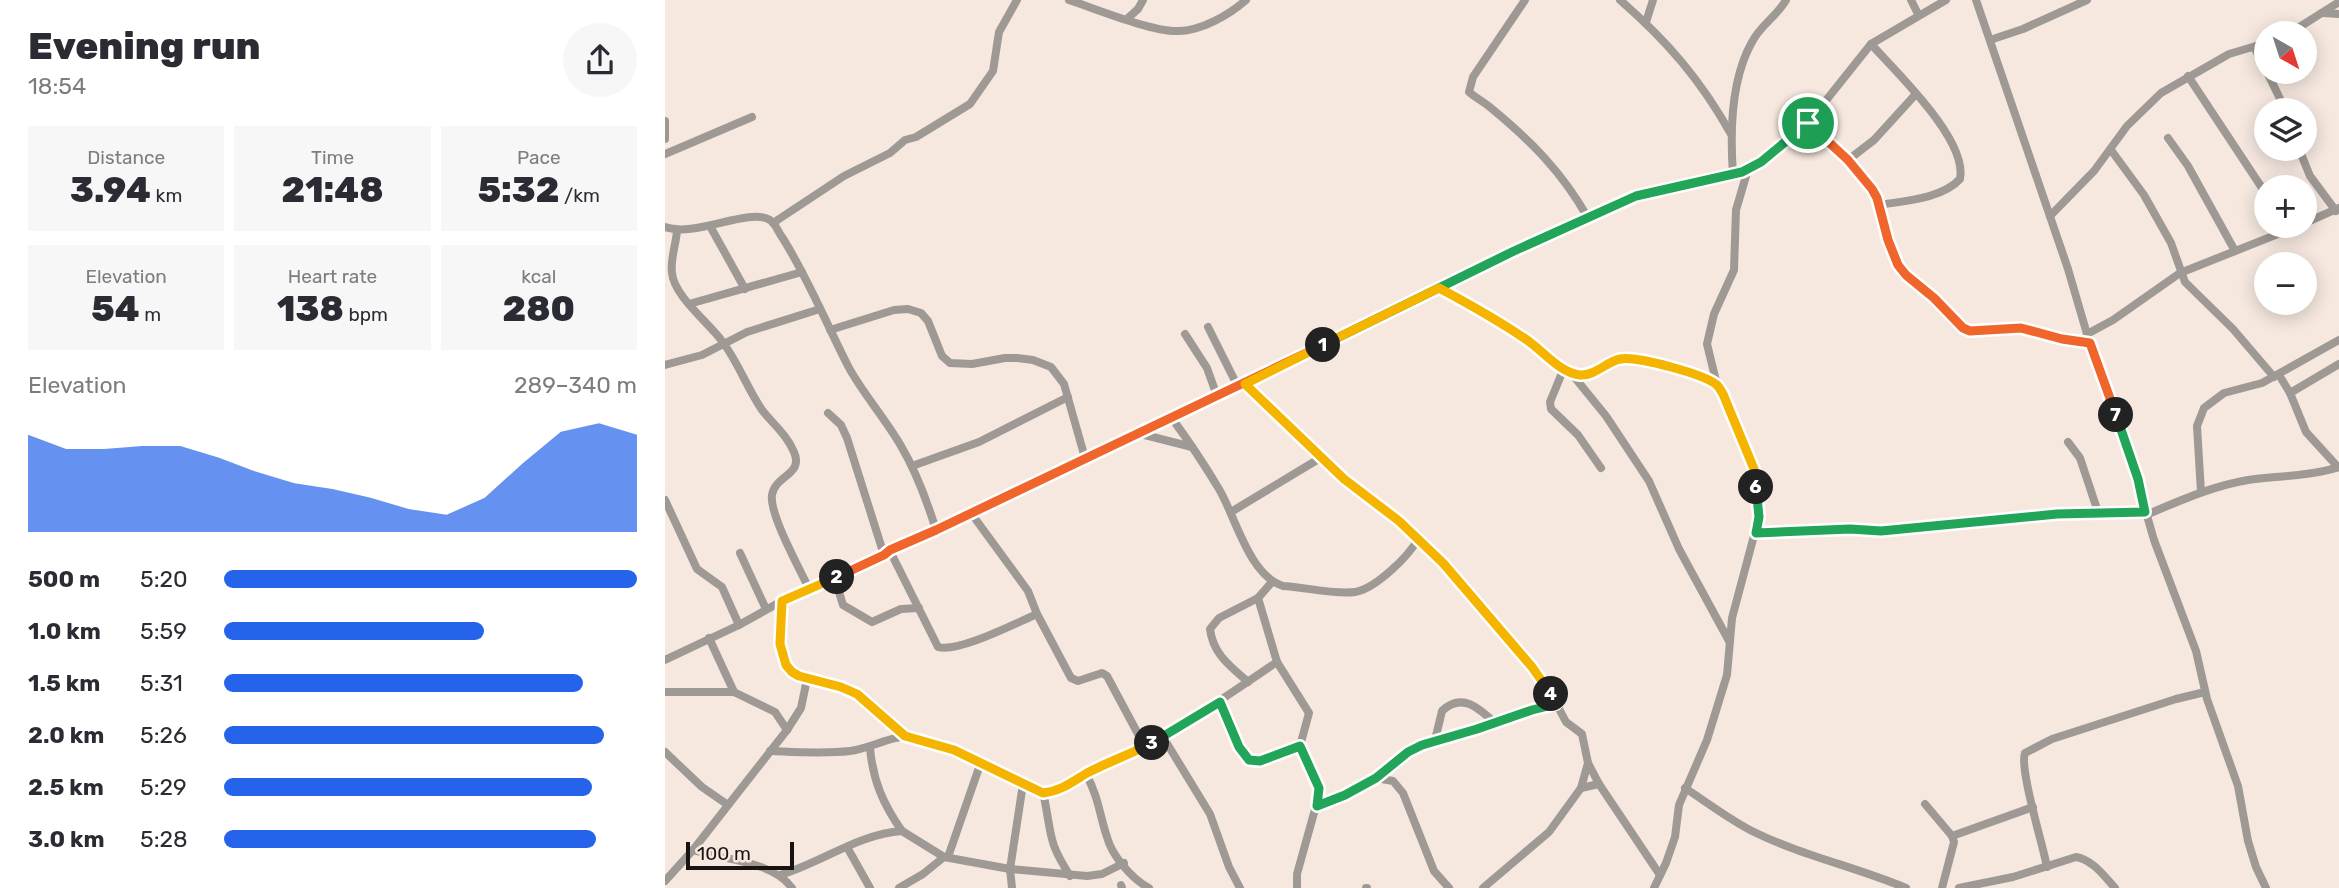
<!DOCTYPE html>
<html lang="en">
<head>
<meta charset="utf-8">
<style>
	:root { --surface:#fff; --page:#f7f7f7; --text:#2b2b33; --muted:#7c7c81; --accent:#2563eb }
	body { margin:0; font-family:Rubik,sans-serif; background:var(--page); color:var(--text); height:100vh; display:flex; flex-direction:column; font-size:26px; white-space:nowrap }
	* { box-sizing:border-box; margin:0 }
	p { font-size:23px; color:var(--muted) }
	.icon { flex:none; width:38px; height:38px; fill:none; stroke:currentColor; stroke-width:2; stroke-linecap:round; stroke-linejoin:round }
	.map { position:relative; flex:1; overflow:hidden }
	.details { display:flex; flex-direction:column; background:var(--surface); width:665px }
	.details>* { flex:none }
	.needle { width:46px; rotate:141deg }
	.tools { position:absolute; left:1589px; top:21px; display:grid; gap:14px }
	.tools a { display:grid; place-items:center; width:63px; height:63px; border-radius:50%; background:var(--surface); box-shadow:0 4px 18px #0003; font-size:35px }
	.scale { position:absolute; left:21px; bottom:18px; width:108px; box-sizing:border-box; padding-left:7px; border:4px solid #181310; border-top:0; font-size:19px; line-height:24px; white-space:nowrap; color:#181310; -webkit-text-stroke:5px #f6e8df; paint-order:stroke }
	.pin { position:absolute; display:grid; place-items:center; width:60px; height:60px; color:#fff; margin:-30px; border:4px solid #fff; border-radius:50%; box-shadow:0 2px 7px #0007 }
	.km { position:absolute; width:35px; height:35px; margin:-18px; border-radius:50%; background:#222; color:#fff; font-size:19px; line-height:35px; text-align:center }
	.round { display:grid; place-items:center; flex:none; width:74px; height:74px; border-radius:37px; background:var(--page) }
	.head { display:flex; align-items:center; justify-content:space-between; height:119px; padding:0 28px }
	h1 { font-size:38px; font-weight:800; line-height:52px }
	.metrics { display:grid; grid-template-columns:repeat(3,1fr); gap:10px; height:119px; padding:7px 28px }
	.metrics div { display:grid; align-content:center; border-radius:0px; background:var(--page); text-align:center }
	.metrics b { font-size:35px; font-weight:800 }
	.metrics small { font-size:19px; font-weight:400 }
	.metrics p { font-size:19px }
	.chart { height:196px; padding:14px 28px }
	.chart p { display:flex; justify-content:space-between }
	.chart svg { width:100%; height:126px; margin-top:7px; fill:var(--accent); opacity:.7 }
	ul { padding:0 28px; list-style:none; font-size:23px }
	li { display:grid; grid-template-columns:112px 84px 1fr; align-items:center; height:52px }
	li i { height:18px; border-radius:9px; background:var(--accent) }
	main { display:flex; flex:1; min-height:0 }
	.map>svg:first-child { display:block }
</style>
</head>
<body>
<main>
<section class="details">
<div class="head"><div><h1>Evening run</h1><p>18:54</p></div><a class="round"><svg class="icon" aria-label="share" viewBox="0 0 24 24"><path d="M12 15V3M7 8l5-5 5 5M5 13v7h14v-7"/></svg></a></div>
<div class="metrics">
<div><p>Distance</p><b>3.94<small> km</small></b></div>
<div><p>Time</p><b>21:48</b></div>
<div><p>Pace</p><b>5:32<small> /km</small></b></div>
</div>
<div class="metrics">
<div><p>Elevation</p><b>54<small> m</small></b></div>
<div><p>Heart rate</p><b>138<small> bpm</small></b></div>
<div><p>kcal</p><b>280</b></div>
</div>
<div class="chart"><p><span>Elevation</span>289–340 m</p>
<svg viewBox="0 0 160 44" preserveAspectRatio="none"><path d="M0 44V10L10 15L20 15L30 14L40 14L50 18L60 23L70 27L80 29L90 32L100 36L110 38L120 32L130 20L140 9L150 6L160 10V44z"/></svg>
</div>
<ul>
<li><b>500 m</b>5:20<i style="width:100%"></i></li>
<li><b>1.0 km</b>5:59<i style="width:63%"></i></li>
<li><b>1.5 km</b>5:31<i style="width:87%"></i></li>
<li><b>2.0 km</b>5:26<i style="width:92%"></i></li>
<li><b>2.5 km</b>5:29<i style="width:89%"></i></li>
<li><b>3.0 km</b>5:28<i style="width:90%"></i></li>
</ul>
</section>
<div class="map">
<svg width="1674" height="888" viewBox="0 0 1674 888">
	<rect width="100%" height="100%" fill="#f6e8df"/>
	<g fill="none" stroke-linecap="round" stroke-linejoin="round">
		<!-- minor -->
		<g stroke="#9f9995" stroke-width="8">
			<path d="M404,0C431,9 487,32 513,31C536,31 564,15 581,0"/>
			<path d="M860,0L808,77L804,92C811,98 819,102 826,108C866,141 897,172 923,218"/>
			<path d="M955,0C1002,41 1035,79 1066,134"/>
			<polyline points="1246,0 1253,14"/>
			<polyline points="1311,0 1403,269 1422,334 1460,439 1489,540 1531,651 1542,699 1573,786 1583,841 1591,867 1601,888"/>
			<polyline points="1657,13 1674,14"/>
			<polyline points="462,19 473,9 478,0"/>
			<polyline points="981,22 988,0"/>
			<polyline points="1625,33 1674,2"/>
			<polyline points="1325,40 1358,29 1422,0"/>
			<path d="M1206,44C1232,73 1303,140 1295,179C1277,199 1238,201 1214,205"/>
			<polyline points="1589,47 1601,70"/>
			<polyline points="1602,72 1618,105 1616,110"/>
			<polyline points="1523,76 1601,194"/>
			<polyline points="0,121 0,139"/>
			<polyline points="1143,123 1183,160 1207,189 1233,265 1241,276 1269,298 1298,328 1305,331 1356,328 1397,339 1425,343"/>
			<polyline points="1503,138 1523,166 1570,251"/>
			<polyline points="1634,149 1645,176 1671,211"/>
			<polyline points="1446,150 1479,195 1506,243 1520,282 1568,329 1609,377"/>
			<polyline points="0,154 87,117"/>
			<polyline points="1183,160 1209,140 1250,95"/>
			<path d="M1068,174C1065,133 1066,79 1087,42C1095,26 1112,16 1121,0"/>
			<polyline points="1385,216 1429,171 1462,126 1496,93 1564,54 1601,43"/>
			<polyline points="108,223 179,176 225,153 240,140 251,137 305,104 328,71 334,32 352,0"/>
			<polyline points="1640,223 1674,208"/>
			<polyline points="45,226 80,289"/>
			<path d="M0,227C30,238 83,207 105,220C111,224 113,232 117,237C143,278 161,323 183,366C198,394 220,418 236,446C252,473 262,501 271,530"/>
			<path d="M12,231C11,244 5,260 7,273C9,296 43,322 57,341C73,362 82,388 97,410C108,424 122,435 129,452C139,475 110,475 107,495C104,514 135,569 144,589"/>
			<path d="M774,288C804,304 834,321 862,340C877,350 892,369 910,374C928,379 938,363 954,359C983,354 1026,374 1052,385"/>
			<polyline points="24,304 137,272"/>
			<polyline points="543,327 573,387"/>
			<polyline points="165,330 229,310 243,309 256,313 263,321 277,356 285,363 307,364 340,358 352,358 368,360 386,367 399,384 420,458"/>
			<polyline points="520,334 542,368 552,396"/>
			<polyline points="1422,334 1448,320 1515,273 1633,226"/>
			<polyline points="0,365 37,355 82,332 155,309"/>
			<polyline points="899,368 885,402 886,409 913,435 936,468"/>
			<polyline points="906,373 941,416 984,481 1014,549 1064,641"/>
			<polyline points="1614,375 1625,393 1641,432 1673,467"/>
			<polyline points="580,384 679,479 734,521 778,563 881,684 901,722 917,734 923,763 934,784 995,875"/>
			<polyline points="1625,393 1674,364"/>
			<polyline points="163,413 176,425 182,438 219,555"/>
			<path d="M506,417C523,440 539,464 554,489C571,518 584,575 618,586C640,587 669,595 690,592C710,589 744,556 753,539"/>
			<polyline points="472,433 527,447"/>
			<polyline points="1403,442 1415,458 1433,512"/>
			<polyline points="247,466 314,442 403,397"/>
			<polyline points="1536,492 1532,426 1539,408 1559,393 1597,383 1674,340"/>
			<polyline points="0,500 32,569 57,587 74,625"/>
			<polyline points="566,512 657,457"/>
			<polyline points="306,513 363,591 372,614 406,678 413,681 437,673 442,676 480,747"/>
			<path d="M1481,515C1514,501 1547,486 1583,480C1614,476 1644,476 1674,467"/>
			<polyline points="1091,533 1186,529 1216,531 1392,514 1481,512"/>
			<path d="M224,549L273,647C293,653 351,623 372,614"/>
			<polyline points="75,553 101,609"/>
			<polyline points="170,579 178,605 207,622 236,609 254,608"/>
			<polyline points="593,598 612,662 644,713 635,746 652,781 654,795 632,874 632,888"/>
			<path d="M117,601C117,636 105,670 149,681C163,684 178,686 190,694C209,704 224,723 240,736"/>
			<polyline points="44,638 69,692"/>
			<polyline points="0,660 74,625 117,601 219,555 224,549 271,530 573,387 849,251 938,211 971,196 1077,172 1096,162 1143,123 1206,44 1281,0"/>
			<path d="M583,682C565,666 548,654 545,629L554,618L593,598L607,582"/>
			<polyline points="0,692 69,692 110,712 122,730"/>
			<polyline points="555,702 574,747 584,760 595,761 635,746"/>
			<polyline points="498,737 545,814 564,867 575,888"/>
			<path d="M770,740L777,711C797,692 814,708 830,723"/>
			<path d="M205,748C208,781 218,804 237,831"/>
			<path d="M105,751C131,752 159,754 185,751C204,749 230,734 247,737C273,743 298,753 322,764C345,775 364,794 390,792L520,724L612,662"/>
			<polyline points="0,752 37,787 63,805"/>
			<path d="M421,774C434,798 434,813 442,837C447,856 467,879 484,888"/>
			<polyline points="711,778 728,781 738,793 769,871 784,888"/>
			<polyline points="916,788 923,763"/>
			<path d="M1020,788C1043,803 1065,820 1089,832C1138,856 1191,867 1241,888"/>
			<path d="M378,793C382,808 383,824 387,839C390,853 398,864 405,876"/>
			<polyline points="1260,804 1287,836 1289,842 1277,888"/>
			<polyline points="652,806 680,795 711,778 743,752 757,745 812,729 867,710 891,704"/>
			<polyline points="1287,836 1368,807"/>
			<polyline points="182,847 205,888"/>
			<path d="M28,850C59,860 108,861 127,888"/>
			<polyline points="283,857 316,762"/>
			<path d="M1382,867C1378,845 1354,768 1360,753L1387,739L1511,699L1540,692"/>
			<path d="M115,875C156,863 193,834 237,831L279,857L345,869L422,876L437,874L459,863"/>
			<polyline points="0,881 28,850 122,730 136,708 142,679"/>
			<polyline points="456,885 457,888"/>
			<polyline points="234,888 258,874 279,857"/>
			<polyline points="347,888 345,869 358,784"/>
			<polyline points="701,888 702,888"/>
			<polyline points="818,888 884,832 916,788 934,784"/>
			<polyline points="989,888 1001,863 1010,837 1014,805 1042,740 1062,675 1067,618 1094,517 1089,469 1067,413 1052,385 1042,344 1049,314 1069,270 1071,210 1081,176 1077,172"/>
			<path d="M1294,888L1348,877L1411,857C1428,860 1439,876 1450,888"/>
		</g>
	</g>
	<g fill="none" stroke-linecap="round" stroke-linejoin="round">
		<!-- split-1 casing -->
		<g stroke="#fff" stroke-width="14">
			<polyline id="split-1" points="658,345 849,251 971,196 1077,172 1096,162 1143,123"/>
		</g>
		<!-- split-2 casing -->
		<g stroke="#fff" stroke-width="14">
			<polyline id="split-2" points="172,577 219,555 225,550 271,530 658,345"/>
		</g>
		<!-- split-3 casing -->
		<g stroke="#fff" stroke-width="14">
			<path id="split-3" d="M172,577L117,601L115,644L121,665L127,672L134,676L176,687L192,694L240,736L289,750L378,793C396,791 407,782 422,773C443,762 466,754 487,743"/>
		</g>
		<!-- split-4 casing -->
		<g stroke="#fff" stroke-width="14">
			<polyline id="split-4" points="487,743 555,702 574,747 584,760 595,761 635,746 654,788 652,806 680,795 711,778 743,752 757,745 812,729 867,710 891,704 886,694"/>
		</g>
		<!-- split-5 casing -->
		<g stroke="#fff" stroke-width="14">
			<polyline id="split-5" points="670,339 580,384 679,479 734,521 778,563 867,667 886,694"/>
		</g>
		<!-- split-6 casing -->
		<g stroke="#fff" stroke-width="14">
			<path id="split-6" d="M670,339L774,288C804,304 834,321 862,340C878,351 895,373 915,375C930,376 941,362 955,359C972,356 1039,374 1052,385C1055,388 1056,391 1058,394L1089,469L1091,487"/>
		</g>
		<!-- split-7 casing -->
		<g stroke="#fff" stroke-width="14">
			<polyline id="split-7" points="1091,487 1094,517 1091,533 1185,529 1216,531 1392,514 1480,512 1473,479 1451,415"/>
		</g>
		<!-- split-8 casing -->
		<g stroke="#fff" stroke-width="14">
			<polyline id="split-8" points="1143,123 1183,160 1207,189 1212,198 1223,240 1233,265 1241,275 1269,298 1298,328 1305,331 1356,328 1397,339 1425,343 1451,415"/>
		</g>
		<!-- split-1 -->
		<use href="#split-1" stroke="#22a559" stroke-width="9"/>
		<!-- split-2 -->
		<use href="#split-2" stroke="#f0652b" stroke-width="9"/>
		<!-- split-3 -->
		<use href="#split-3" stroke="#f5b400" stroke-width="9"/>
		<!-- split-4 -->
		<use href="#split-4" stroke="#22a559" stroke-width="9"/>
		<!-- split-5 -->
		<use href="#split-5" stroke="#f5b400" stroke-width="9"/>
		<!-- split-6 -->
		<use href="#split-6" stroke="#f5b400" stroke-width="9"/>
		<!-- split-7 -->
		<use href="#split-7" stroke="#22a559" stroke-width="9"/>
		<!-- split-8 -->
		<use href="#split-8" stroke="#f0652b" stroke-width="9"/>
	</g>
</svg>
<div class="tools">
<a><svg class="needle" viewBox="-14 -14 28 28"><path d="M0-13l5 13h-10z" fill="#e53935"/><path d="M0 13l5-13h-10z" fill="#7c7c81"/></svg></a>
<a><svg class="icon" aria-label="layers" viewBox="0 0 24 24"><path d="M12 4l9 5-9 5-9-5zM3 14l9 5 9-5"/></svg></a>
<a>+</a>
<a>−</a>
</div>
<div class="scale">100 m</div>
<div class="pin" style="left:1143px;top:123px;background:#1e9e55"><svg class="icon" aria-label="arrive" viewBox="0 0 24 24"><path d="M6 21V4h12l-3 4 3 4H6"/></svg></div>
<b class="km" style="left:658px;top:345px">1</b>
<b class="km" style="left:172px;top:577px">2</b>
<b class="km" style="left:487px;top:743px">3</b>
<b class="km" style="left:886px;top:694px">4</b>
<b class="km" style="left:1091px;top:487px">6</b>
<b class="km" style="left:1451px;top:415px">7</b>
</div>
</main>
</body>
</html>
